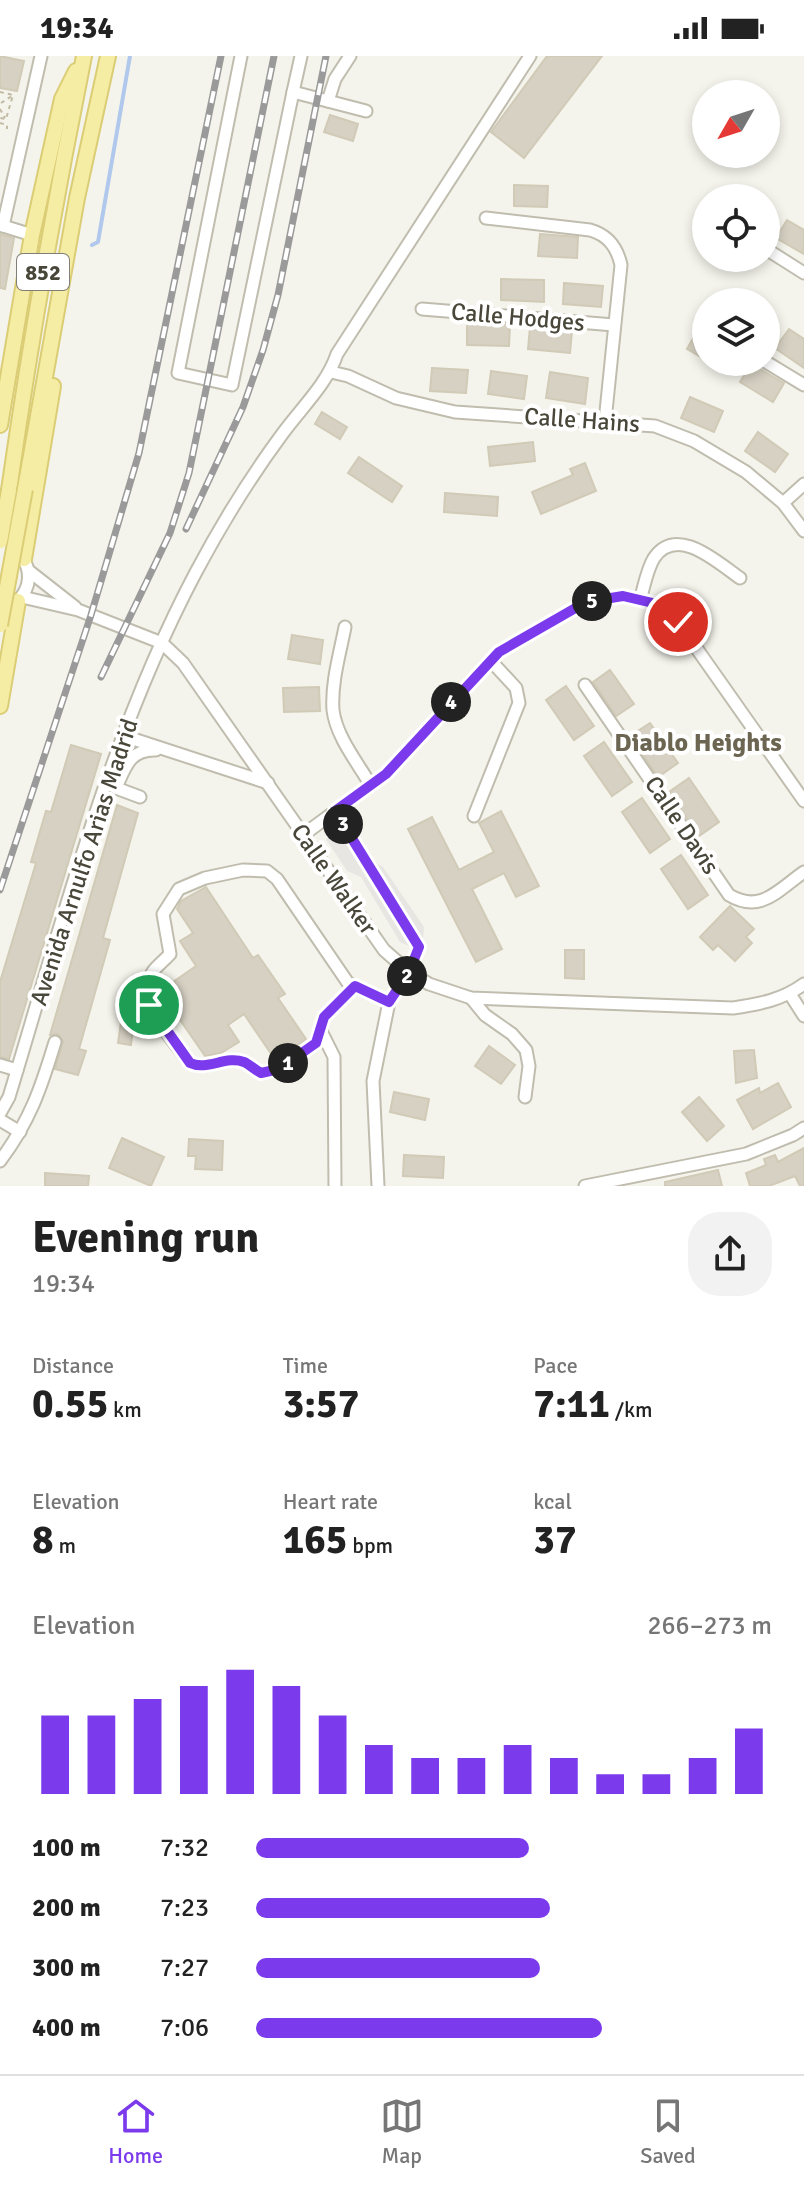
<!DOCTYPE html>
<html lang="en">
<head>
<meta charset="utf-8">
<style>
	:root { --surface:#fff; --page:#f2f2f2; --text:#222; --muted:#767676; --line:#e0e0e0; --accent:#7c3aed }
	body { margin:0; font-family:Signika,sans-serif; background:var(--page); color:var(--text); height:100vh; display:flex; flex-direction:column; font-size:30px; white-space:nowrap }
	* { box-sizing:border-box; margin:0 }
	p { font-size:26px; color:var(--muted) }
	.icon { flex:none; width:44px; height:44px; fill:none; stroke:currentColor; stroke-width:2; stroke-linecap:round; stroke-linejoin:round }
	.map { position:relative; height:1130px; overflow:hidden }
	.sheet { display:flex; flex-direction:column; background:var(--surface); flex:1 }
	.sheet>* { flex:none }
	.needle { width:52px; rotate:231deg }
	.tools { position:absolute; left:692px; top:24px; display:grid; gap:16px }
	.tools a { display:grid; place-items:center; width:88px; height:88px; border-radius:50%; background:var(--surface); box-shadow:0 4px 12px #0003; font-size:40px }
	.pin { position:absolute; display:grid; place-items:center; width:68px; height:68px; color:#fff; margin:-34px; border:4px solid #fff; border-radius:50%; box-shadow:0 2px 8px #0007 }
	.km { position:absolute; width:40px; height:40px; margin:-20px; border-radius:50%; background:#222; color:#fff; font-size:22px; line-height:40px; text-align:center }
	.round { display:grid; place-items:center; flex:none; width:84px; height:84px; border-radius:32px; background:var(--page) }
	.overview { display:flex; align-items:center; justify-content:space-between; height:136px; padding:0 32px }
	h1 { font-size:44px; font-weight:700; line-height:60px }
	.metrics { display:grid; grid-template-columns:repeat(3,1fr); gap:12px; height:136px; padding:8px 32px }
	.metrics div { display:grid; align-content:center }
	.metrics b { font-size:40px; font-weight:700 }
	.metrics small { font-size:22px; font-weight:400 }
	.metrics p { font-size:22px }
	.chart { height:224px; padding:16px 32px }
	.chart p { display:flex; justify-content:space-between }
	.chart svg { width:100%; height:144px; margin-top:8px; stroke:var(--accent); stroke-width:6 }
	ul { padding:0 32px; list-style:none; font-size:26px }
	li { display:grid; grid-template-columns:128px 96px 1fr; align-items:center; height:60px }
	li i { height:20px; border-radius:10px; background:var(--accent) }
	.status { display:flex; justify-content:space-between; align-items:center; height:56px; padding:0 40px; background:var(--surface); direction:ltr }
	.status svg { height:22px; fill:currentColor }
	.tab-bar { display:flex; justify-content:space-around; align-items:center; height:112px; border-top:2px solid var(--line); background:var(--surface); font-size:22px; color:var(--muted) }
	.tab-bar a { display:grid; justify-items:center; gap:4px }
	.tab-bar .selected { color:var(--accent) }
	.map>svg:first-child { display:block }
</style>
</head>
<body>
<div class="status"><b>19:34</b><svg viewBox="0 0 49 12"><path d="M0 12V9h3v3zM5 12V6h3v6zM10 12V3h3v9zM15 12V0h3v12zM26 1h20v11H26zM47 4h2v5h-2z"/></svg></div>
<div class="map">
<svg width="804" height="1130" viewBox="0 0 804 1130">
	<rect width="100%" height="100%" fill="#f5f4ec"/>
	<!-- parking -->
	<polygon fill="#e7e6e3" points="340,773 366,801 383,811 424,871 422,896 400,886 361,821 347,815 326,783"/>
	<g fill="none" stroke-linecap="round" stroke-linejoin="round">
		<!-- stream -->
		<polyline stroke="#afc8eb" stroke-width="4" points="92,189 98,186 130,0"/>
	</g>
	<!-- building -->
	<g fill="#d6d1c3" stroke="#d0cab6" stroke-width="2">
		<polygon points="0,0 24,5 17,35 0,32"/>
		<polygon points="547,0 602,0 524,102 491,76"/>
		<polygon points="330,59 358,68 353,85 324,76"/>
		<polygon points="514,129 548,130 547,151 514,150"/>
		<polygon points="787,164 804,174 804,198 776,182"/>
		<polygon points="0,178 14,182 5,233 0,232"/>
		<polygon points="540,178 578,181 577,202 538,200"/>
		<polygon points="501,223 544,224 544,246 501,244"/>
		<polygon points="564,227 603,230 601,251 563,248"/>
		<polygon points="467,265 510,269 509,290 467,289"/>
		<polygon points="530,271 572,275 570,297 528,293"/>
		<polygon points="789,273 804,283 804,312 775,292"/>
		<polygon points="698,274 706,279 706,304 687,293"/>
		<polygon points="751,308 784,327 773,346 740,326"/>
		<polygon points="432,312 468,314 466,337 430,335"/>
		<polygon points="491,315 527,320 524,343 488,338"/>
		<polygon points="550,316 588,322 585,348 546,342"/>
		<polygon points="690,341 723,355 714,376 681,362"/>
		<polygon points="322,356 347,371 340,383 315,368"/>
		<polygon points="758,376 788,398 775,416 745,395"/>
		<polygon points="533,386 535,405 490,410 488,391"/>
		<polygon points="359,401 402,430 392,446 348,417"/>
		<polygon points="585,407 596,435 541,458 532,436 573,419 570,413"/>
		<polygon points="445,437 498,441 497,460 444,456"/>
		<polygon points="292,579 323,584 320,608 288,603"/>
		<polygon points="610,614 634,648 616,660 593,626"/>
		<polygon points="566,630 594,670 574,684 546,644"/>
		<polygon points="319,631 320,655 284,656 283,632"/>
		<polygon points="650,667 678,707 658,721 630,680"/>
		<polygon points="604,686 632,726 612,740 584,700"/>
		<polygon points="71,689 101,698 9,1003 0,1001 0,926 36,807 31,806 46,755 51,756"/>
		<polygon points="689,722 719,766 699,780 669,736"/>
		<polygon points="642,742 670,783 650,797 622,756"/>
		<polygon points="117,749 138,757 103,882 110,884 79,993 86,995 78,1019 55,1013 63,985 58,978 50,979"/>
		<polygon points="501,755 539,830 516,841 504,817 472,833 502,893 476,906 408,773 432,761 459,814 494,796 479,767"/>
		<polygon points="681,799 708,839 688,853 661,813"/>
		<polygon points="206,831 253,902 258,899 285,938 278,942 306,983 276,1005 244,958 228,969 239,986 221,997 205,1000 160,935 196,910 180,885 193,877 177,853 181,845"/>
		<polygon points="730,850 754,873 746,881 752,887 735,905 718,889 713,894 700,881"/>
		<polygon points="565,894 584,894 584,923 565,922"/>
		<polygon points="124,945 136,947 131,989 118,987"/>
		<polygon points="489,990 515,1009 501,1028 475,1010"/>
		<polygon points="754,994 757,1022 736,1027 734,995"/>
		<polygon points="778,1027 791,1051 753,1073 737,1044 759,1032 760,1037"/>
		<polygon points="394,1036 429,1043 425,1064 390,1056"/>
		<polygon points="699,1041 724,1070 707,1085 682,1056"/>
		<polygon points="122,1082 164,1101 151,1130 109,1112"/>
		<polygon points="189,1083 223,1085 222,1114 195,1113 196,1100 188,1100"/>
		<polygon points="804,1092 804,1130 800,1130 795,1120 769,1130 750,1130 746,1117 766,1109 764,1103 775,1099 778,1106"/>
		<polygon points="404,1099 444,1101 443,1122 403,1120"/>
		<polygon points="718,1114 722,1130 665,1130 665,1126"/>
		<polygon points="45,1117 89,1120 88,1130 45,1130"/>
	</g>
	<g fill="none" stroke-linecap="round" stroke-linejoin="round">
		<!-- minor casing -->
		<g stroke="#c0bdaf" stroke-width="15">
			<g id="minor">
				<polyline points="241,0 178,317 232,329 293,36 366,55"/>
				<polyline points="293,36 301,0"/>
				<polyline points="328,45 335,23 350,0"/>
				<path d="M486,162L590,174C608,179 617,191 621,209L605,365"/>
				<polyline points="0,169 32,179"/>
				<polyline points="3,170 41,0"/>
				<polyline points="766,193 804,217"/>
				<polyline points="422,253 614,269"/>
				<polyline points="766,306 804,329"/>
				<polyline points="331,316 348,320 396,342 455,356 655,370 694,385 746,416 783,447 804,475"/>
				<polyline points="783,447 804,428"/>
				<polyline points="29,515 75,551"/>
				<path d="M22,541L78,554L162,587L183,607L384,894L409,916L429,928L471,942L733,952C760,948 782,944 804,928"/>
				<path d="M640,544C644,531 647,513 654,502C677,468 718,507 740,522"/>
				<path d="M18,545C31,531 32,515 21,499"/>
				<path d="M345,571C340,597 331,627 333,654C336,680 357,706 370,728"/>
				<path d="M585,629L729,839C761,858 778,834 804,816"/>
				<polyline points="124,680 268,727"/>
				<path d="M140,741L116,732C125,711 130,693 156,694"/>
				<polyline points="335,755 419,891 409,916 389,946 373,1025 378,1130"/>
				<polyline points="474,760 519,647 516,632 491,605"/>
				<polyline points="303,779 386,718 499,596 572,554 586,546 623,540 657,548 678,566 804,745"/>
				<path d="M355,930L324,961L316,987L279,1013L261,1017C255,1014 249,1008 244,1006C226,999 207,1015 190,1007C174,984 134,947 152,917C156,910 165,904 170,898L163,858L179,833L205,822L243,814L267,815L277,823L348,927L389,946"/>
				<polyline points="790,938 804,960"/>
				<polyline points="471,942 485,959 512,978 526,994 529,1010 525,1041"/>
				<polyline points="321,975 334,1001 335,1130"/>
				<polyline points="0,1009 17,1014"/>
				<path d="M0,1057L9,1041C63,864 109,680 196,516C221,469 251,420 283,377C302,351 327,328 337,298L530,0"/>
				<polyline points="0,1064 20,1076"/>
				<path d="M0,1105C30,1065 41,1032 55,986"/>
				<polyline points="585,1130 746,1098 793,1079 804,1072"/>
			</g>
		</g>
		<!-- major casing -->
		<g stroke="#dacd75" stroke-width="18">
			<g id="major">
				<polyline points="0,369 32,179 62,43 76,15"/>
				<polyline points="25,433 77,142 108,0"/>
				<path d="M9,434C30,288 55,144 84,0"/>
				<polyline points="24,503 53,330"/>
				<polyline points="0,650 18,545"/>
			</g>
		</g>
		<!-- path -->
		<g stroke="#c0bba2" stroke-width="2" stroke-dasharray="4 4" stroke-linecap="butt">
			<polyline points="0,36 13,39 6,63 0,62"/>
			<polyline points="1,47 12,40"/>
			<polyline points="0,53 5,62"/>
			<polyline points="0,67 7,69 7,73"/>
		</g>
		<!-- minor -->
		<use href="#minor" stroke="#fff" stroke-width="11"/>
		<!-- major -->
		<use href="#major" stroke="#f6eda4" stroke-width="14"/>
		<!-- rail casing -->
		<g stroke="#9a9a9a" stroke-width="7">
			<g id="rail">
				<polyline points="186,473 243,351 263,294 278,239 326,0"/>
				<polyline points="101,621 170,477 189,417 274,0"/>
				<polyline points="0,834 91,559 139,397 221,0"/>
			</g>
		</g>
		<!-- rail -->
		<use href="#rail" stroke="#fff" stroke-width="4" stroke-dasharray="12" stroke-linecap="butt"/>
		<!-- major-bridge casing -->
		<g stroke="#dacd75" stroke-width="18" stroke-linecap="butt">
			<g id="major-bridge">
				<polyline points="0,485 9,434"/>
				<polyline points="0,569 25,433"/>
			</g>
		</g>
		<!-- major-bridge -->
		<use href="#major-bridge" stroke="#f6eda4" stroke-width="14"/>
	</g>
	<g fill="none" stroke-linecap="round" stroke-linejoin="round">
		<!-- route casing -->
		<g stroke="#fff" stroke-width="16">
			<path id="route" d="M149,949L190,1007C207,1015 226,999 244,1006C249,1008 255,1014 261,1017L279,1013L316,987L324,961L355,930L389,946L409,916L419,891L335,755L386,718L499,596L586,546L623,540L657,548L678,566"/>
		</g>
		<!-- route -->
		<use href="#route" stroke="#7c3aed" stroke-width="10"/>
	</g>
	<g text-anchor="middle" stroke-width="8" stroke-linejoin="round" paint-order="stroke">
		<!-- shield labels -->
		<rect fill="#fff" stroke="#807e75" stroke-width="2" x="17" y="198" width="52" height="36" rx="6"/>
		<g font-size="22" font-weight="bold" fill="#49463a">
			<text x="43" y="224">852</text>
		</g>
		<!-- street labels -->
		<g font-size="24" fill="#49463a" stroke="#fff">
			<text transform="translate(518 261) rotate(5)" y="8">Calle Hodges</text>
			<text transform="translate(582 364) rotate(4)" y="8">Calle Hains</text>
			<text transform="translate(682 769) rotate(56)" y="8">Calle Davis</text>
			<text transform="translate(84 806) rotate(-72)" y="8">Avenida Arnulfo Arias Madrid</text>
			<text transform="translate(334 823) rotate(55)" y="8">Calle Walker</text>
		</g>
		<!-- neighbourhood labels -->
		<g font-size="26" font-weight="bold" fill="#6b6552" stroke="#fff">
			<text x="698" y="695">Diablo Heights</text>
		</g>
	</g>
</svg>
<div class="tools">
<a><svg class="needle" viewBox="-14 -14 28 28"><path d="M0-13l5 13h-10z" fill="#e53935"/><path d="M0 13l5-13h-10z" fill="#767676"/></svg></a>
<a><svg class="icon" aria-label="locate" viewBox="0 0 24 24"><circle cx="12" cy="12" r="6"/><path d="M12 2v4M12 18v4M2 12h4M18 12h4"/></svg></a>
<a><svg class="icon" aria-label="layers" viewBox="0 0 24 24"><path d="M12 4l9 5-9 5-9-5zM3 14l9 5 9-5"/></svg></a>
</div>
<div class="pin" style="left:149px;top:949px;background:#1e9e55"><svg class="icon" aria-label="arrive" viewBox="0 0 24 24"><path d="M6 21V4h12l-3 4 3 4H6"/></svg></div>
<div class="pin" style="left:678px;top:566px;background:#d93025"><svg class="icon" aria-label="check" viewBox="0 0 24 24"><path d="M5 12l5 5 9-10"/></svg></div>
<b class="km" style="left:288px;top:1007px">1</b>
<b class="km" style="left:407px;top:920px">2</b>
<b class="km" style="left:343px;top:768px">3</b>
<b class="km" style="left:451px;top:646px">4</b>
<b class="km" style="left:592px;top:545px">5</b>
</div>
<section class="sheet">
<div class="overview"><div><h1>Evening run</h1><p>19:34</p></div><a class="round"><svg class="icon" aria-label="share" viewBox="0 0 24 24"><path d="M12 15V3M7 8l5-5 5 5M5 13v7h14v-7"/></svg></a></div>
<div class="metrics">
<div><p>Distance</p><b>0.55<small> km</small></b></div>
<div><p>Time</p><b>3:57</b></div>
<div><p>Pace</p><b>7:11<small> /km</small></b></div>
</div>
<div class="metrics">
<div><p>Elevation</p><b>8<small> m</small></b></div>
<div><p>Heart rate</p><b>165<small> bpm</small></b></div>
<div><p>kcal</p><b>37</b></div>
</div>
<div class="chart"><p><span>Elevation</span>266–273 m</p>
<svg viewBox="0 0 160 44" preserveAspectRatio="none"><path d="M5 44V20M15 44V20M25 44V15M35 44V11M45 44V6M55 44V11M65 44V20M75 44V29M85 44V33M95 44V33M105 44V29M115 44V33M125 44V38M135 44V38M145 44V33M155 44V24"/></svg>
</div>
<ul>
<li><b>100 m</b>7:32<i style="width:53%"></i></li>
<li><b>200 m</b>7:23<i style="width:57%"></i></li>
<li><b>300 m</b>7:27<i style="width:55%"></i></li>
<li><b>400 m</b>7:06<i style="width:67%"></i></li>
</ul>
</section>
<nav class="tab-bar">
<a class="selected"><svg class="icon" aria-label="home" viewBox="0 0 24 24"><path d="M3 11l9-7 9 7M6 9v11h12V9"/></svg>Home</a>
<a><svg class="icon" aria-label="map" viewBox="0 0 24 24"><path d="M3 6l6-2 6 2 6-2v14l-6 2-6-2-6 2zM9 4v14M15 6v14"/></svg>Map</a>
<a><svg class="icon" aria-label="saved" viewBox="0 0 24 24"><path d="M7 4h10v16l-5-4-5 4z"/></svg>Saved</a>
</nav>
</body>
</html>
